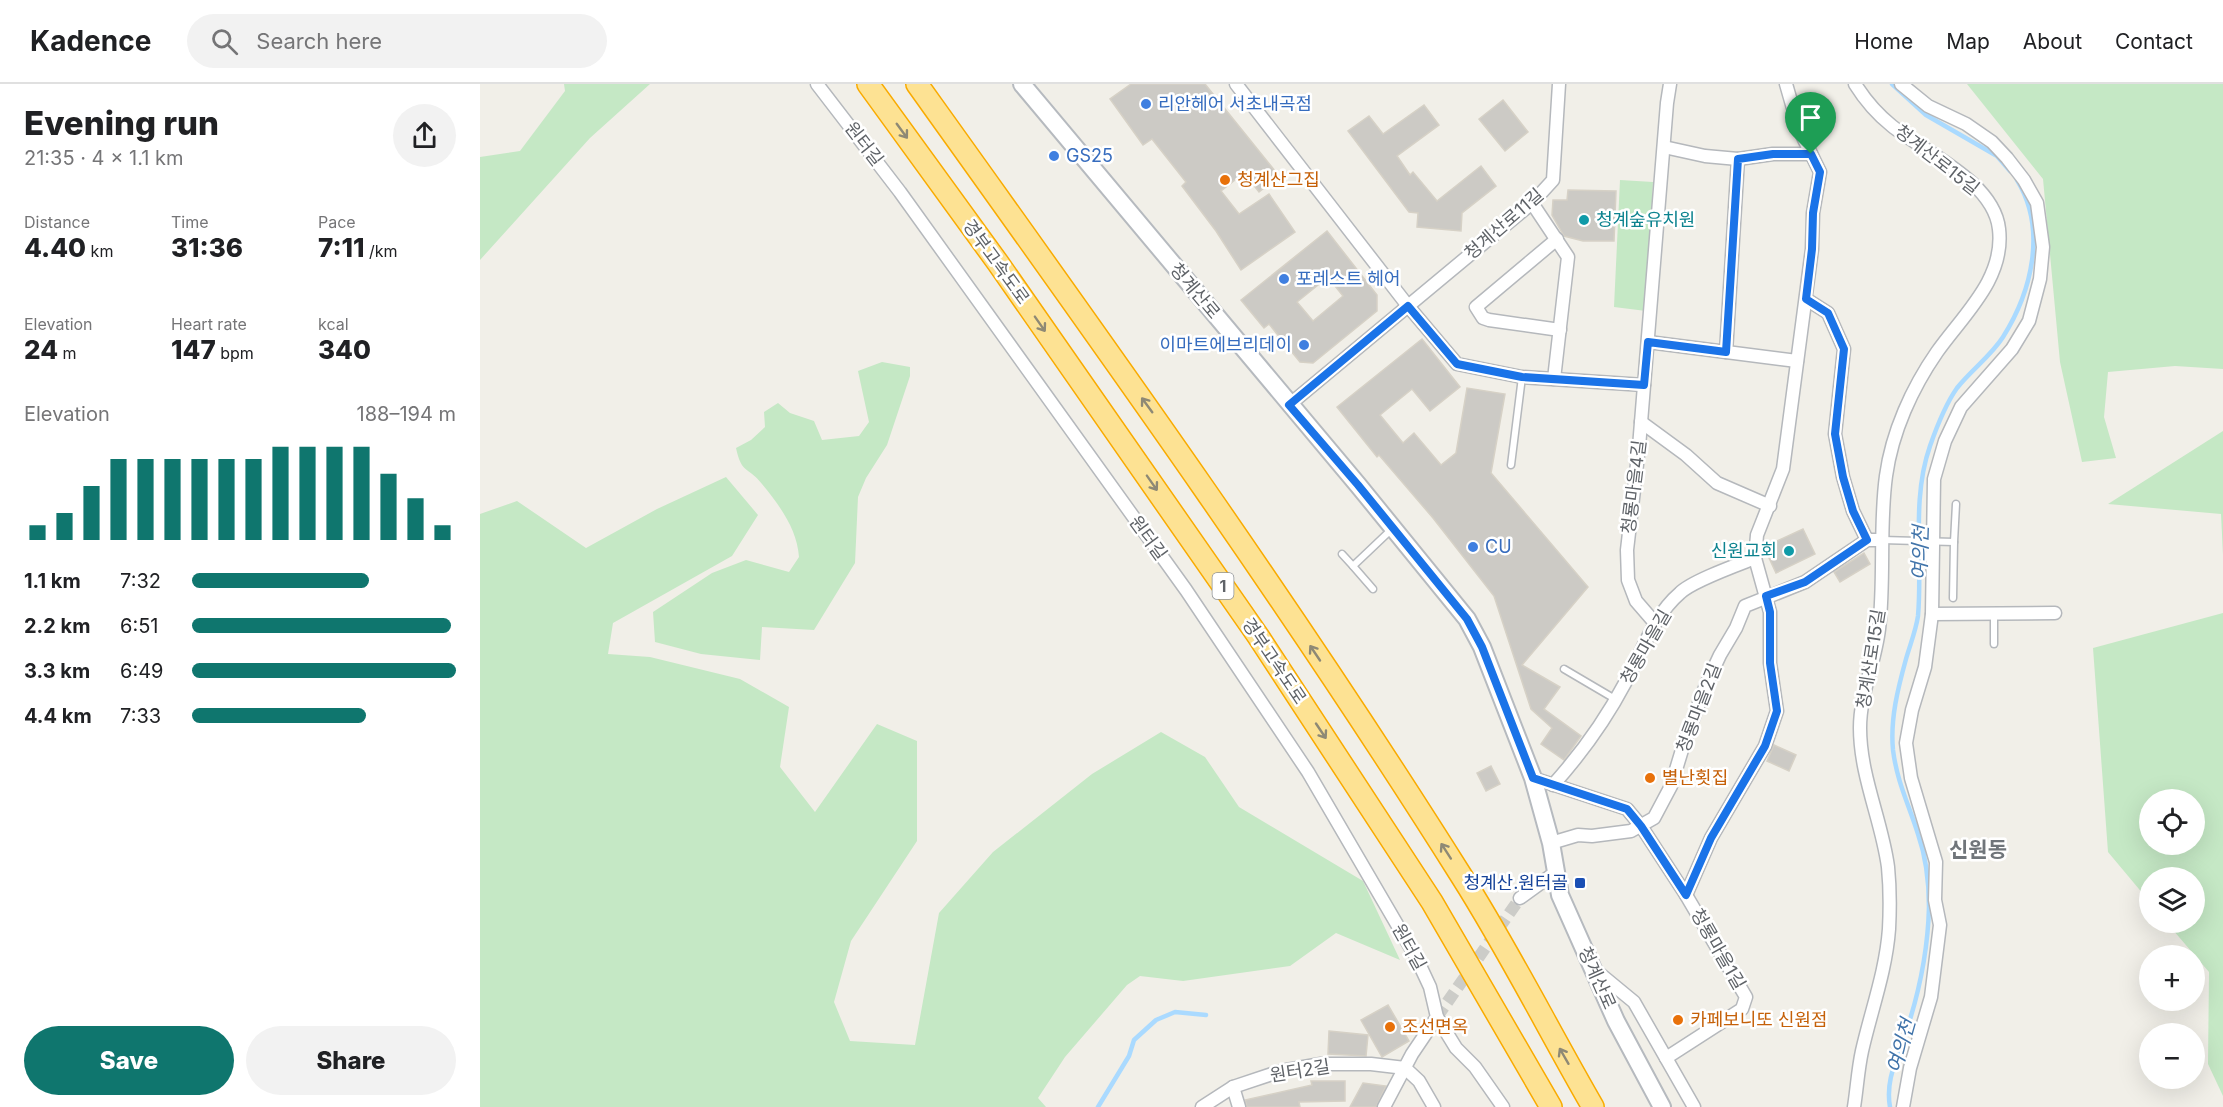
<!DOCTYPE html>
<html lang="en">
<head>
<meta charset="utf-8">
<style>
	:root { --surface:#fff; --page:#f2f2f2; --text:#202124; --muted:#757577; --line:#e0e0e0; --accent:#0f766e }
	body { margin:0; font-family:Inter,"Noto Sans KR",sans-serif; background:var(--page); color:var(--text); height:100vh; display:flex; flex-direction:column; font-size:22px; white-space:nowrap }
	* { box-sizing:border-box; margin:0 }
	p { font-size:20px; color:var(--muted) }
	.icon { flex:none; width:33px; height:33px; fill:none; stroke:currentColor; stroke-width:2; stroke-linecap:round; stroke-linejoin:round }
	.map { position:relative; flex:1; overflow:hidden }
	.drawer { display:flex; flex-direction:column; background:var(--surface); width:480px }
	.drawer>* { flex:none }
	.fabs { position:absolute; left:1659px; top:705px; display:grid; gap:12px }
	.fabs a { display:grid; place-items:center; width:66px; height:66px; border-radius:50%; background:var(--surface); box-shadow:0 6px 24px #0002; font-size:30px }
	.pin { position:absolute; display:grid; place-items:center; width:51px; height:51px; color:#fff; margin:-62px -26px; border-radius:50% 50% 50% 0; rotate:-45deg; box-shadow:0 0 6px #0007 }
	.pin .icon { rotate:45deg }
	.round { display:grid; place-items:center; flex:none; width:63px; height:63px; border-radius:32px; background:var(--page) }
	.summary { display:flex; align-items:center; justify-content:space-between; height:102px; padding:0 24px }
	h1 { font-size:33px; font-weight:800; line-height:45px }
	.stats { display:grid; grid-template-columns:repeat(3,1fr); gap:9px; height:102px; padding:6px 24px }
	.stats div { display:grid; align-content:center }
	.stats b { font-size:26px; font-weight:800 }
	.stats small { font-size:16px; font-weight:400 }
	.stats p { font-size:16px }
	.chart { height:168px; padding:12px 24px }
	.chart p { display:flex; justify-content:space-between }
	.chart svg { width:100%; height:108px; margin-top:6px; stroke:var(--accent); stroke-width:6 }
	.cta { display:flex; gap:12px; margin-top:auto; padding:12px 24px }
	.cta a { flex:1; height:69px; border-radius:36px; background:var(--accent); color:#fff; font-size:24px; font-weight:800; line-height:69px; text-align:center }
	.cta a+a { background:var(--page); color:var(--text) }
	ul { padding:0 24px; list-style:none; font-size:20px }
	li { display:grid; grid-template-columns:96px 72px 1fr; align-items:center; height:45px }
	li i { height:15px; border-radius:8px; background:var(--accent) }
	header { display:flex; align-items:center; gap:36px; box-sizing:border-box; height:84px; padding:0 30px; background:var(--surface); border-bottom:2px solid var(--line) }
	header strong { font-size:28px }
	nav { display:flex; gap:33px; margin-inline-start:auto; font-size:21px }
	.search { width:420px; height:54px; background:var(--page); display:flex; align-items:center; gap:15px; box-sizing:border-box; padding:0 21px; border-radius:33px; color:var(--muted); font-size:22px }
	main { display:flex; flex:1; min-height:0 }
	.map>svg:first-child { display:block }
</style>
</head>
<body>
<header>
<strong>Kadence</strong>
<div class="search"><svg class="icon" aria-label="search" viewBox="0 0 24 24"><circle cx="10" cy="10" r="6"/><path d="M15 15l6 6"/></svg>Search here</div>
<nav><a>Home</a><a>Map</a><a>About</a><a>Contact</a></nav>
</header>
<main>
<section class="drawer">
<div class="summary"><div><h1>Evening run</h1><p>21:35 · 4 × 1.1 km</p></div><a class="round"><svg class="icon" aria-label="share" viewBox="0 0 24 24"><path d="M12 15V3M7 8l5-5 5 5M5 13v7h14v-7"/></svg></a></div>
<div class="stats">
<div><p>Distance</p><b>4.40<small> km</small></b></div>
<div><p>Time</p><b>31:36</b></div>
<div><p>Pace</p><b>7:11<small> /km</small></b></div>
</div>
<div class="stats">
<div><p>Elevation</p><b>24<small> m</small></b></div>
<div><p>Heart rate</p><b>147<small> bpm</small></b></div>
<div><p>kcal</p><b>340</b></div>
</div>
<div class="chart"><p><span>Elevation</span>188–194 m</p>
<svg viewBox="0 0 160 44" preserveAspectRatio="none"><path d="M5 44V38M15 44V33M25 44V22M35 44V11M45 44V11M55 44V11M65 44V11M75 44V11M85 44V11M95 44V6M105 44V6M115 44V6M125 44V6M135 44V17M145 44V27M155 44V38"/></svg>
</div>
<ul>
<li><b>1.1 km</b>7:32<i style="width:67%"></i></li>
<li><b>2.2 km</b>6:51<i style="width:98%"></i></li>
<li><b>3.3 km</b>6:49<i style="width:100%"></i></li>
<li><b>4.4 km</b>7:33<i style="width:66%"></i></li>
</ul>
<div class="cta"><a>Save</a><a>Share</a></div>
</section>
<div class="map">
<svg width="1743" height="1023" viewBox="0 0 1743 1023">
	<rect width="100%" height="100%" fill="#f1efe8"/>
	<!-- green -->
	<g fill="#c5e8c5" fill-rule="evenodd">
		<polygon points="84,0 170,0 110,54 0,176 0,73 40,67 85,7"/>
		<polygon points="1487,0 1743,0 1743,285 1695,282 1628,288 1624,333 1636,374 1602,378 1580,278 1563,95"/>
		<polygon points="1140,96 1173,98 1166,227 1134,223"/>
		<path d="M402,278L430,283V292L407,361L386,394L378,413L375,479L334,546L282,543L280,576L221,570L175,558L173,528L232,489L266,476L309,488L319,473C317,445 300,422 282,400C267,381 262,391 256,364L271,356L285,343L284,328L298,319L310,329L334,337L342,356L379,352L389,338L378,287Z"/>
		<polygon points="1743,347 1743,471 1741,430 1628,420"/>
		<polygon points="246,393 278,431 252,472 133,539 128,570 170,573 260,595 309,623 300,683 335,728 397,640 437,657 437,757 371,857 354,918 370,957 435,961 459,829 513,768 612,690 681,648 725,673 759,723 883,797 920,876 856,849 810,882 703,897 660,892 647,901 585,973 558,1014 566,1023 0,1023 0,430 37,417 106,464 177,425"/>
		<path d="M1743,529V1012L1728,980L1729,888L1687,839L1714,838V794H1670L1669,817L1628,768L1613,564ZM1670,716H1714V760H1670Z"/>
	</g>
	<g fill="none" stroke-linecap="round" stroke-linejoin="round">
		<!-- stream -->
		<g stroke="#aadaff" stroke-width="4.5">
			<polyline points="1412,0 1446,31 1517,72 1530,87"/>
			<polyline points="618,1023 649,972 654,956 676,936 695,928 726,931"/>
			<path d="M1410,1023C1405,995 1418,974 1426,948C1439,909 1448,863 1449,823C1449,799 1446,773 1438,750C1429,721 1417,698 1413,666C1410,635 1418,604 1426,575C1430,561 1436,546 1438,532C1443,476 1431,416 1450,362C1457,342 1465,321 1477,304C1491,286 1511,272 1523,253C1552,207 1567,145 1537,96"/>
		</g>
	</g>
	<!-- building -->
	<g fill="#cccac5" stroke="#d6d1c6" stroke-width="1.5" fill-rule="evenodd">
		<polygon points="651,0 725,0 799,92 779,108 764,89 741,107 759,130 789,110 815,148 761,186 736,147 702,102 706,98 672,55 663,61 630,15"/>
		<polygon points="1023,16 1048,48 1025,67 999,35"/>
		<polygon points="944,21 959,41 917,72 930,91 933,88 957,117 1001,82 1016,102 982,129 981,147 937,143 938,129 929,128 868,47 889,32 903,50"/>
		<polygon points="1088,106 1136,107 1134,157 1103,157 1084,152 1072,131 1073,116 1087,116"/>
		<path d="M847,147L897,211V227L833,279L820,278L789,240L784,244L761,216ZM848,193L863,212L833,237L817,218Z"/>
		<polygon points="942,255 980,303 950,327 932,305 900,331 923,359 934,349 961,381 976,369 987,304 1025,310 1011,389 1108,503 1042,581 1080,603 1064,625 1101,652 1084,676 1061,660 1072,644 1051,625 1014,512 953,434 899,371 897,373 857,323"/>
		<polygon points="1323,445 1335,470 1296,489 1284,463"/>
		<polygon points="1384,469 1390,480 1360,498 1354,488"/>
		<polygon points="1294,661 1316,671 1309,687 1287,677"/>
		<polygon points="1011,682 1020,700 1006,707 997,689"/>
		<polygon points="908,921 929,957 902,973 881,936"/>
		<polygon points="849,947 888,951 886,972 848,970"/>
		<polygon points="831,997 865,997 865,1017 819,1018 820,1023 767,1023 765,1016 832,1001"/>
		<polygon points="883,999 906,1002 896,1023 870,1023"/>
	</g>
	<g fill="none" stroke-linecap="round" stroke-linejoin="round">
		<!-- street-tunnel -->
		<polyline stroke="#ccccc8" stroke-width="12" stroke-dasharray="12 6" stroke-linecap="butt" points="957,933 1040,814"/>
		<!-- lane casing -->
		<g stroke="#b5b8bc" stroke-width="9">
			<g id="lane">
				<polyline points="1031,381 1042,293"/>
				<polyline points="1402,456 1474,458 1476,420"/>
				<polyline points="862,470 873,482"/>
				<polyline points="893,505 873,482 913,444"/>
				<polyline points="1473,514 1474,458"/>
				<polyline points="1514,530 1514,560"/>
				<polyline points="1084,585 1135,615"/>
			</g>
		</g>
		<!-- street casing -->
		<g stroke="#b5b8bc" stroke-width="15">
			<g id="street">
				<polyline points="337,0 420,108 706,506 828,688 936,873 950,903 957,933 976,964 995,983 1023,1023"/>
				<polyline points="756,0 928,222 977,280 1042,293 1164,301"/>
				<polyline points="1421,0 1448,22 1486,40 1512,58 1527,74 1544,96 1557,119 1563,163 1560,195 1549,237 1532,265 1481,323 1465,357 1454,395 1452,530 1445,583 1432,626 1426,659 1431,694 1456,778 1455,816 1460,841 1451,913 1430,984 1423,1023"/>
				<polyline points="1184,63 1225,72 1258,75 1293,70 1331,70"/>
				<polyline points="1052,119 1088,173 1074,295"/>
				<polyline points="1077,155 996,223 1003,234 1009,236 1080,246"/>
				<polyline points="1326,215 1348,229 1364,265 1355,350 1363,393 1373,427 1387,456"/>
				<polyline points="1168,258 1317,277"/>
				<polyline points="1246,268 1258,75"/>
				<polyline points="809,321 1052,119 1073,96 1079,0"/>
				<polyline points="1161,338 1206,371 1237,399 1290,422"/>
				<polyline points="1452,530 1575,529"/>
				<polyline points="1175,539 1156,517 1148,496 1147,466 1159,363 1187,19 1190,0"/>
				<polyline points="1053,694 1147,725 1161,742 1206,811 1266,913 1262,925 1186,974"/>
				<path d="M1073,701C1100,671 1126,635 1145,599C1162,569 1173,532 1200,509C1212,497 1257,481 1275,474"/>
				<polyline points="1071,759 1098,751 1112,752 1151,747 1174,734 1191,702 1205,656 1226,601 1240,571 1256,544 1265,522 1325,498 1387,456 1401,456"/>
				<polyline points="1206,811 1231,754 1285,662 1297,627 1290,579 1290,528 1275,474 1277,451 1303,385 1332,165 1333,129 1340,88 1319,45 1306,0"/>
				<polyline points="1040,814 1076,788"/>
				<polyline points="1114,885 1154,918 1214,1023"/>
				<polyline points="753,1003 759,1023"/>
				<polyline points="722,1023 753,1003 801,987 841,980 891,980 925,984 939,997 954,1023"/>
				<polyline points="904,1023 932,970 957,933"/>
				<path d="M1374,1023C1377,1004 1378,985 1382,967C1391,927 1406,887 1409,845C1410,826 1410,803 1408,783C1402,737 1380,692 1380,644C1380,610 1395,579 1399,545C1405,494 1399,443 1406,392C1412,348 1432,304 1457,268C1483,231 1525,195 1519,145C1514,98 1446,69 1412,42C1397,30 1385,16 1375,0"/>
			</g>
		</g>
		<!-- secondary casing -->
		<g stroke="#b6babf" stroke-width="20">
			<polyline id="secondary" points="542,0 878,401 987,535 1002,563 1053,694 1071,759 1080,811 1136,937 1182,1023"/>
		</g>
		<!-- highway casing -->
		<g stroke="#f9ab00" stroke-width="24">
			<g id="highway">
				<polyline points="388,0 518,179 778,552 952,818 1071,1023"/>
				<path d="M437,0C624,261 811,521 982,793C1029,867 1069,947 1113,1023"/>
			</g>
		</g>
		<!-- lane -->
		<use href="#lane" stroke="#fff" stroke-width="6"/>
		<!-- street -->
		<use href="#street" stroke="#fff" stroke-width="12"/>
		<!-- secondary -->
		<use href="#secondary" stroke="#fff" stroke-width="16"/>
		<!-- highway -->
		<use href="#highway" stroke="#fde293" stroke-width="21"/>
	</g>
	<!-- one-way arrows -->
	<defs><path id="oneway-shaft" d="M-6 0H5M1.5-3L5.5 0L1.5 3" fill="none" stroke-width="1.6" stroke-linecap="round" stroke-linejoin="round" transform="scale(1.5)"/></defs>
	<g stroke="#8e8975">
		<use href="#oneway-shaft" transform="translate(422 47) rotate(54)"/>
		<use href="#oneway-shaft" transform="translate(560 240) rotate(55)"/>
		<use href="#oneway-shaft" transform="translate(667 321) rotate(-126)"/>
		<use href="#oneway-shaft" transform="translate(672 399) rotate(55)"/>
		<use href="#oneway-shaft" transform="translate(835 569) rotate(-124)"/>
		<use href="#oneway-shaft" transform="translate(841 647) rotate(56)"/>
		<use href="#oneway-shaft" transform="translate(966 767) rotate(-123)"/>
		<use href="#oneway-shaft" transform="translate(1084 972) rotate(-120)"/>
	</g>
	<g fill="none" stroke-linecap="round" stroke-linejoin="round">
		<!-- route casing -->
		<g stroke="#fff" stroke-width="12">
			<polygon id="route" points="1293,70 1331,70 1340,88 1333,129 1332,165 1326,215 1348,229 1364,265 1355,350 1363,393 1373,427 1387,456 1325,498 1286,512 1290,528 1290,579 1297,627 1285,662 1231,754 1206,811 1161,742 1147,725 1053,694 1002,563 987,535 878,401 809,321 928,222 977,280 1042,293 1164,301 1168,258 1246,268 1258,75"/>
		</g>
		<!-- route -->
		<use href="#route" stroke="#1a73e8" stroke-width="8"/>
	</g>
	<!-- markers -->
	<g fill="#3f7fe0" stroke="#fff" stroke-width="2">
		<circle cx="666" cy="20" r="6"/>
		<circle cx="574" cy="72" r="6"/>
		<circle cx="804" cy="195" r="6"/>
		<circle cx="824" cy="261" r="6"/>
		<circle cx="993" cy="463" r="6"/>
	</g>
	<g fill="#e8710a" stroke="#fff" stroke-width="2">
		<circle cx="745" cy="96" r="6"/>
		<circle cx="1170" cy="694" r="6"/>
		<circle cx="1198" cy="936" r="6"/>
		<circle cx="910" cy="943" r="6"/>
	</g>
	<g fill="#0f9aa8" stroke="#fff" stroke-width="2">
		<circle cx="1104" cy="136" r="6"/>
		<circle cx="1309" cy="467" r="6"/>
	</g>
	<rect fill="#1a4fb4" stroke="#fff" stroke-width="2" x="1094" y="793" width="12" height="12" rx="3"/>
	<g text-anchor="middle" stroke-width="5" stroke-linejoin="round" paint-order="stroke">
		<!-- shield labels -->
		<rect fill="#fff" stroke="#8f9295" stroke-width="1.5" x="732.5" y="489" width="21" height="26" rx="4.5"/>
		<g font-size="16" font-weight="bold" fill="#5f6368">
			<text x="743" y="508">1</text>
		</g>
		<!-- shop labels -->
		<g font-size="18" fill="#366cbe" stroke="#fff" text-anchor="start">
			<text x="678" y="26">리안헤어 서초내곡점</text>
			<text x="586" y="78">GS25</text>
			<text x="816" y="201">포레스트 헤어</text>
			<text x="812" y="267" text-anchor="end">이마트에브리데이</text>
			<text x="1005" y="469">CU</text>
		</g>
		<!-- street labels -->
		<g font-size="18" fill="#5f6368" stroke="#fff">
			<text transform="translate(384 60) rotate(52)" y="6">원터길</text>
			<text transform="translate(1457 76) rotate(38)" y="6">청계산로15길</text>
			<text transform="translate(1024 140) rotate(-41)" y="6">청계산로11길</text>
			<text transform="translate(516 178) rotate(54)" y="6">경부고속도로</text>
			<text transform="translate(715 207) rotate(50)" y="6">청계산로</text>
			<text transform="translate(1154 403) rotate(-83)" y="6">청룡마을4길</text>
			<text transform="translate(668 454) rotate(54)" y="6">원터길</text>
			<text transform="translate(1166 563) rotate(-60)" y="6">청룡마을길</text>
			<text transform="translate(1391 575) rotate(-81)" y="6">청계산로15길</text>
			<text transform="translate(794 577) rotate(56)" y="6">경부고속도로</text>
			<text transform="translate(1219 624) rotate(-69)" y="6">청룡마을2길</text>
			<text transform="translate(929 863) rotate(61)" y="6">원터길</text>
			<text transform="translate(1238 865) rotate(60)" y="6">청룡마을1길</text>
			<text transform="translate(1117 894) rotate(66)" y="6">청계산로</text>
			<text transform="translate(820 987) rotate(-9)" y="6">원터2길</text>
		</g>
		<!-- food labels -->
		<g font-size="18" fill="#c56008" stroke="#fff" text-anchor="start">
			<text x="757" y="102">청계산그집</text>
			<text x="1182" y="700">별난횟집</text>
			<text x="1210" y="942">카페보니또 신원점</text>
			<text x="922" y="949">조선면옥</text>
		</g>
		<!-- culture labels -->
		<g font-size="18" fill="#0d838f" stroke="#fff" text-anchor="start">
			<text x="1116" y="142">청계숲유치원</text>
			<text x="1297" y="473" text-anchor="end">신원교회</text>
		</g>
		<!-- transit labels -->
		<g font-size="18" fill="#164399" stroke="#fff" text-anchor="end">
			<text x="1088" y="805">청계산.원터골</text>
		</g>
		<!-- water labels -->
		<g font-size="20" font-style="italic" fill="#4174aa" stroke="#fff">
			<text transform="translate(1440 469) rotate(-88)" y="7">여의천</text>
			<text transform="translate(1421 962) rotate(-74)" y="7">여의천</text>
		</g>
		<!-- quarter labels -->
		<g font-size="21" font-weight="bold" fill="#70757a" stroke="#fff">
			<text x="1498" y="773">신원동</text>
		</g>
	</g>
</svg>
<div class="fabs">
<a><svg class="icon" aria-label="locate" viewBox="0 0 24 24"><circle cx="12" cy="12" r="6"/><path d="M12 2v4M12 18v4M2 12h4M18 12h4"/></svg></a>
<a><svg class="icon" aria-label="layers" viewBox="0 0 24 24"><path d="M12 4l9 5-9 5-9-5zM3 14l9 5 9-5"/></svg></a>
<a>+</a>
<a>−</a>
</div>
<div class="pin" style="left:1331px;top:70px;background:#1e9e55"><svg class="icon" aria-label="arrive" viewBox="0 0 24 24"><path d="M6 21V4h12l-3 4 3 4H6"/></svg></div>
</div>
</main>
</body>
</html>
